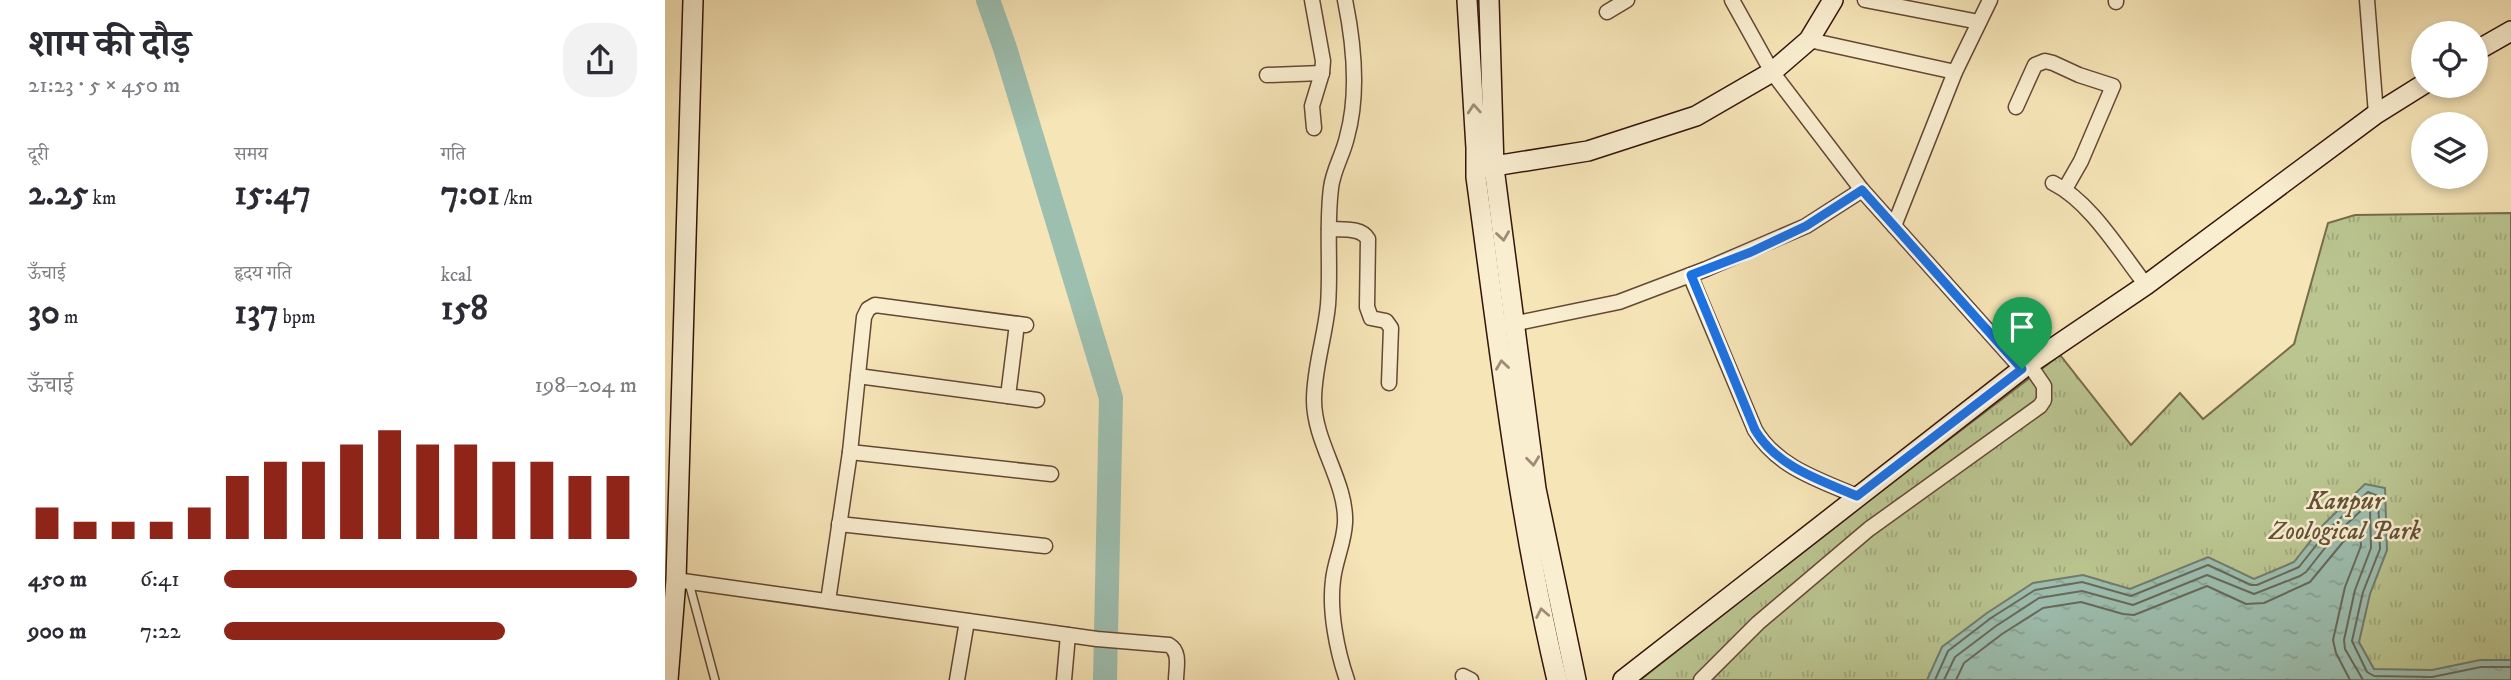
<!DOCTYPE html>
<html lang="hi">
<head>
<meta charset="utf-8">
<style>
	:root { --surface:#fff; --page:#f2f2f3; --text:#2b2b33; --muted:#7c7c81; --accent:#8f2418 }
	body { margin:0; font-family:"IM FELL DW Pica","Noto Serif Devanagari",serif; background:var(--page); color:var(--text); height:100vh; display:flex; flex-direction:column; font-size:26px; white-space:nowrap }
	* { box-sizing:border-box; margin:0 }
	p { font-size:23px; color:var(--muted) }
	.icon { flex:none; width:38px; height:38px; fill:none; stroke:currentColor; stroke-width:2; stroke-linecap:round; stroke-linejoin:round }
	.map { position:relative; flex:1; overflow:hidden }
	.panel { display:flex; flex-direction:column; background:var(--surface); width:665px }
	.panel>* { flex:none }
	.fabs { position:absolute; left:1746px; top:21px; display:grid; gap:14px }
	.fabs a { display:grid; place-items:center; width:77px; height:77px; border-radius:50%; background:var(--surface); box-shadow:0 4px 10px #0003; font-size:35px }
	.pin { position:absolute; display:grid; place-items:center; width:60px; height:60px; color:#fff; margin:-72px -30px; border-radius:50% 50% 50% 0; rotate:-45deg; box-shadow:0 0 7px #0007 }
	.pin .icon { rotate:45deg }
	.round { display:grid; place-items:center; flex:none; width:74px; height:74px; border-radius:28px; background:var(--page) }
	.head { display:flex; align-items:center; justify-content:space-between; height:119px; padding:0 28px }
	h1 { font-size:38px; font-weight:700; line-height:52px }
	.figures { display:grid; grid-template-columns:repeat(3,1fr); gap:10px; height:119px; padding:7px 28px }
	.figures div { display:grid; align-content:center }
	.figures b { font-size:35px; font-weight:700 }
	.figures small { font-size:19px; font-weight:400 }
	.figures p { font-size:19px }
	.chart { height:196px; padding:14px 28px }
	.chart p { display:flex; justify-content:space-between }
	.chart svg { width:100%; height:126px; margin-top:7px; stroke:var(--accent); stroke-width:6 }
	ul { padding:0 28px; list-style:none; font-size:23px }
	li { display:grid; grid-template-columns:112px 84px 1fr; align-items:center; height:52px }
	li i { height:18px; border-radius:9px; background:var(--accent) }
	main { display:flex; flex:1; min-height:0 }
	.map>svg:first-child { display:block }
</style>
</head>
<body>
<main>
<section class="panel">
<div class="head"><div><h1>शाम की दौड़</h1><p>21:23 · 5 × 450 m</p></div><a class="round"><svg class="icon" aria-label="share" viewBox="0 0 24 24"><path d="M12 15V3M7 8l5-5 5 5M5 13v7h14v-7"/></svg></a></div>
<div class="figures">
<div><p>दूरी</p><b>2.25<small> km</small></b></div>
<div><p>समय</p><b>15:47</b></div>
<div><p>गति</p><b>7:01<small> /km</small></b></div>
</div>
<div class="figures">
<div><p>ऊँचाई</p><b>30<small> m</small></b></div>
<div><p>हृदय गति</p><b>137<small> bpm</small></b></div>
<div><p>kcal</p><b>158</b></div>
</div>
<div class="chart"><p><span>ऊँचाई</span>198–204 m</p>
<svg viewBox="0 0 160 44" preserveAspectRatio="none"><path d="M5 44V33M15 44V38M25 44V38M35 44V38M45 44V33M55 44V22M65 44V17M75 44V17M85 44V11M95 44V6M105 44V11M115 44V11M125 44V17M135 44V17M145 44V22M155 44V22"/></svg>
</div>
<ul>
<li><b>450 m</b>6:41<i style="width:100%"></i></li>
<li><b>900 m</b>7:22<i style="width:68%"></i></li>
</ul>
</section>
<div class="map">
<svg width="1846" height="680" viewBox="0 0 1846 680">
	<defs>
		<pattern id="park-tufts" width="24" height="20" patternUnits="userSpaceOnUse" patternTransform="scale(1.75)"><rect width="24" height="20" fill="#bac590"/><path d="M3 7l-1-3M5 7V3M7 7l1-3M15 17l-1-3M17 17v-4M19 17l1-3" fill="none" stroke="#a0a87b"/></pattern>
		<pattern id="water-ripples" width="26" height="14" patternUnits="userSpaceOnUse" patternTransform="scale(1.75)"><rect width="26" height="14" fill="#9dbfb0"/><path d="M2 4q2-2 4 0t4 0M15 11q2-2 4 0t4 0" fill="none" stroke="#88a396"/></pattern>
	</defs>
	<rect width="100%" height="100%" fill="#f6e5b7"/>
	<filter id="stains"><feTurbulence type="fractalNoise" baseFrequency=".00286" numOctaves="4"/><feColorMatrix values="0 0 0 0 .2 0 0 0 0 .09 0 0 0 0 .02 0 0 0 .5 -.17"/></filter>
	<radialGradient id="worn" r=".72"><stop offset=".6" stop-color="#630" stop-opacity="0"/><stop offset="1" stop-color="#630" stop-opacity=".3"/></radialGradient>
	<!-- park -->
	<polygon fill="url(#park-tufts)" stroke="#776c4c" stroke-width="2" points="1846,213 1846,680 975,680 1182,517 1395,355 1466,445 1515,393 1538,419 1629,344 1663,223 1690,215"/>
	<!-- water -->
	<polygon fill="url(#water-ripples)" stroke="#737b6d" stroke-width="2" points="1700,484 1720,488 1722,550 1705,594 1694,642 1709,669 1767,670 1815,660 1846,660 1846,680 1262,680 1277,647 1322,613 1368,583 1418,575 1465,589 1543,557 1589,579 1629,562 1659,524"/>
	<g fill="none" stroke-linecap="round" stroke-linejoin="round">
		<!-- shore -->
		<g stroke="#686a5c" stroke-width="2">
			<polyline points="1270,680 1283,651 1326,618 1370,590 1417,582 1466,596 1543,565 1586,585 1592,585 1634,567 1664,529 1703,492 1713,496 1715,549 1698,592 1687,641 1702,672 1709,676 1767,677 1816,667 1846,667"/>
			<polyline points="1279,680 1290,657 1331,626 1374,598 1417,591 1468,605 1542,575 1589,594 1635,576 1641,572 1671,534 1701,506 1705,509 1706,548 1690,590 1679,640 1680,649 1698,680"/>
			<polyline points="1291,680 1299,663 1337,634 1378,608 1416,602 1458,614 1469,615 1542,586 1581,604 1599,603 1645,582 1678,542 1692,530 1695,533 1696,546 1680,587 1668,640 1671,653 1685,680"/>
		</g>
		<!-- river -->
		<polyline stroke="#9dbfb0" stroke-width="24" points="323,0 340,48 446,398 440,680"/>
		<!-- lane casing -->
		<g stroke="#644834" stroke-width="10">
			<polyline id="lane" points="24,583 50,680"/>
		</g>
		<!-- street casing -->
		<g stroke="#644834" stroke-width="17">
			<g id="street">
				<polyline points="647,0 658,61 657,73 647,106 649,128"/>
				<path d="M680,0C689,44 694,94 682,137C678,155 668,170 666,188C661,227 666,266 663,305C660,337 649,368 649,400C649,443 682,482 680,523C679,543 670,561 668,580C664,611 672,651 682,680"/>
				<polyline points="1067,0 1107,72 1197,190 1357,369"/>
				<polyline points="1200,0 1314,22"/>
				<polyline points="1702,0 1711,114"/>
				<polyline points="1451,2 1451,0"/>
				<polyline points="942,12 962,0"/>
				<polyline points="1144,40 1290,72"/>
				<polyline points="602,75 657,73"/>
				<polyline points="1351,107 1370,65 1380,61 1388,63 1414,75 1448,86 1416,161 1400,189"/>
				<path d="M1388,183C1426,202 1455,252 1481,285"/>
				<polyline points="1229,226 1290,72 1325,0"/>
				<path d="M664,229C677,230 696,227 703,239L702,307L706,318L721,321L726,328L724,383"/>
				<path d="M1025,275L1090,430C1112,467 1154,480 1192,496"/>
				<polyline points="843,325 954,302 1041,269 1141,226 1197,190"/>
				<polyline points="193,376 372,400"/>
				<polyline points="343,396 352,324"/>
				<polyline points="185,452 386,474"/>
				<polyline points="174,524 380,546"/>
				<path d="M11,580L432,639L504,645C516,652 511,668 511,680"/>
				<polyline points="163,601 185,452 199,317 203,309 210,305 361,325"/>
				<polyline points="798,676 806,680"/>
				<polyline points="292,680 302,621"/>
				<polyline points="399,680 403,635"/>
				<polyline points="1036,680 1093,623 1204,529 1375,406 1379,400 1379,386 1364,364"/>
			</g>
		</g>
		<!-- secondary casing -->
		<g stroke="#341409" stroke-width="22">
			<g id="secondary">
				<path d="M802,0L811,148V177C834,345 853,515 892,680"/>
				<polyline points="824,0 829,168 871,489 911,680"/>
				<polyline points="1811,51 1846,31"/>
				<polyline points="817,168 923,151 1031,116 1107,72 1144,40 1168,0"/>
				<polyline points="3,680 11,580 28,0"/>
				<polyline points="958,680 1357,369 1481,285 1711,114 1759,84"/>
			</g>
		</g>
		<!-- lane -->
		<use href="#lane" stroke="#f9eed0" stroke-width="7"/>
		<!-- street -->
		<use href="#street" stroke="#f9eed0" stroke-width="14"/>
		<!-- secondary -->
		<use href="#secondary" stroke="#f9eed0" stroke-width="19"/>
	</g>
	<!-- one-way arrows -->
	<defs><path id="oneway-chevron" d="M-2-3.5L2.5 0L-2 3.5" fill="none" stroke-width="1.6" stroke-linecap="round" stroke-linejoin="round" transform="scale(1.75)"/></defs>
	<g stroke="#a08c76">
		<use href="#oneway-chevron" transform="translate(809 109) rotate(-94)"/>
		<use href="#oneway-chevron" transform="translate(838 236) rotate(82)"/>
		<use href="#oneway-chevron" transform="translate(837 365) rotate(-98)"/>
		<use href="#oneway-chevron" transform="translate(868 461) rotate(83)"/>
		<use href="#oneway-chevron" transform="translate(877 613) rotate(-101)"/>
	</g>
	<g fill="none" stroke-linecap="round" stroke-linejoin="round">
		<!-- route casing -->
		<g stroke="#fff" stroke-width="14">
			<path id="route" d="M1197,190L1357,369L1192,496C1155,480 1112,467 1090,430L1026,275L1086,252L1141,226Z"/>
		</g>
		<!-- route -->
		<use href="#route" stroke="#1a73e8" stroke-width="9"/>
	</g>
	<g text-anchor="middle" stroke-width="5" stroke-linejoin="round" paint-order="stroke">
		<!-- park labels -->
		<g font-size="26" font-style="italic" fill="#635238" stroke="#f9eed0">
			<text x="1680" y="509">Kanpur<tspan x="1680" dy="30">Zoological Park</tspan></text>
		</g>
	</g>
	<rect width="100%" height="100%" filter="url(#stains)"/>
	<rect width="100%" height="100%" fill="url(#worn)"/>
</svg>
<div class="fabs">
<a><svg class="icon" aria-label="locate" viewBox="0 0 24 24"><circle cx="12" cy="12" r="6"/><path d="M12 2v4M12 18v4M2 12h4M18 12h4"/></svg></a>
<a><svg class="icon" aria-label="layers" viewBox="0 0 24 24"><path d="M12 4l9 5-9 5-9-5zM3 14l9 5 9-5"/></svg></a>
</div>
<div class="pin" style="left:1357px;top:369px;background:#1e9e55"><svg class="icon" aria-label="arrive" viewBox="0 0 24 24"><path d="M6 21V4h12l-3 4 3 4H6"/></svg></div>
</div>
</main>
</body>
</html>
